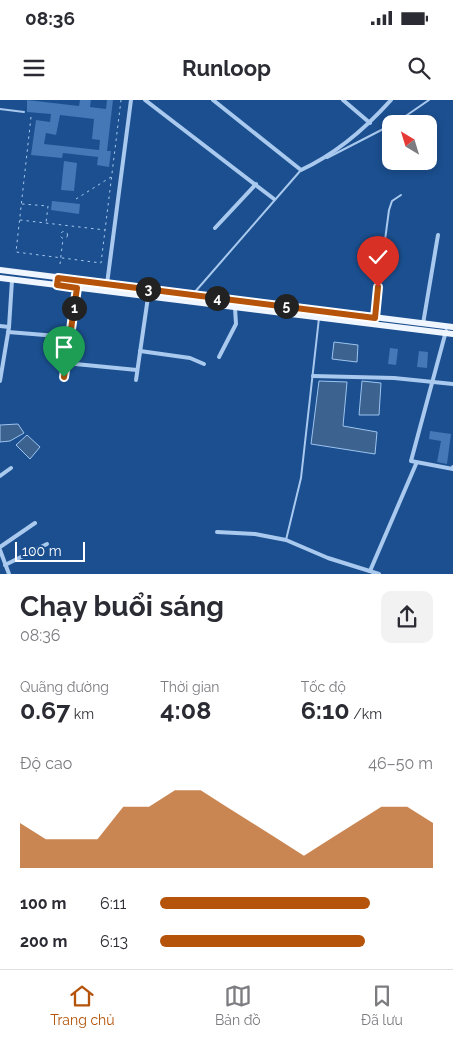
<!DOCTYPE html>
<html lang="vi">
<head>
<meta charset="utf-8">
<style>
	:root { --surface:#fff; --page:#f2f2f3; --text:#2b2b33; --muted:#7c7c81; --line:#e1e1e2; --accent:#b45309 }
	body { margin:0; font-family:Raleway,sans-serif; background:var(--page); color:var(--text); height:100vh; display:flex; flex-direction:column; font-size:19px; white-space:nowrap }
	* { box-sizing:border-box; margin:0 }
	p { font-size:16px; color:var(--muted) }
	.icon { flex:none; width:28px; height:28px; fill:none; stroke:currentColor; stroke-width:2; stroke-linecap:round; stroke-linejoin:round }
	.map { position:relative; height:474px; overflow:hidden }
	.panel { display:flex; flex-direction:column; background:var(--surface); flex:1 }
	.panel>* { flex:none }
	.needle { width:32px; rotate:322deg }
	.buttons { position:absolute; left:382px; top:15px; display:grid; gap:10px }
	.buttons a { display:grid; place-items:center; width:55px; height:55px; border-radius:10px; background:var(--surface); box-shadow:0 2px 8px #0003; font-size:25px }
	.scale { position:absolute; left:15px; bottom:12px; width:70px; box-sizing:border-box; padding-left:5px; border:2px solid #fff; border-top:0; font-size:14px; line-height:18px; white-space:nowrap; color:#fff; -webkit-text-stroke:4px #1b4f8f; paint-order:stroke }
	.pin { position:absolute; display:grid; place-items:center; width:42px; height:42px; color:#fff; margin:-51px -21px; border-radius:50% 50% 50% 0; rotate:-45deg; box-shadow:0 0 5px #0007 }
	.pin .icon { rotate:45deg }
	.km { position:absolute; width:25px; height:25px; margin:-12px; border-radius:50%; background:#222; color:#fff; font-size:14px; line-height:25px; text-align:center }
	.round { display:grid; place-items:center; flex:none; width:52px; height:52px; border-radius:10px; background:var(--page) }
	.headline { display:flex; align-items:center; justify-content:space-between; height:85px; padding:0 20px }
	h1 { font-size:28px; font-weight:700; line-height:38px }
	.stats { display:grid; grid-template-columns:repeat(3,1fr); gap:8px; height:85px; padding:5px 20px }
	.stats div { display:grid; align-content:center }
	.stats b { font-size:25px; font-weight:700 }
	.stats small { font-size:14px; font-weight:400 }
	.stats p { font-size:14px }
	.chart { height:140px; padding:10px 20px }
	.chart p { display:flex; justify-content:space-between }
	.chart svg { width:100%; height:90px; margin-top:5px; fill:var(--accent); opacity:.7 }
	ul { padding:0 20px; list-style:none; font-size:16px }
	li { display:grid; grid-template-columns:80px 60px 1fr; align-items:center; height:38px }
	li i { height:12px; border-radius:6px; background:var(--accent) }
	.status { display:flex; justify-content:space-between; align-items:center; height:35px; padding:0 25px; background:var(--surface); direction:ltr }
	.status svg { height:14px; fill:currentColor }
	header { display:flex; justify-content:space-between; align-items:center; height:65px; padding:0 20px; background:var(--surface); font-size:22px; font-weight:700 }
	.menu { display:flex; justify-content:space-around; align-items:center; height:70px; border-top:1px solid var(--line); background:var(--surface); font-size:14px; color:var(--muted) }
	.menu a { display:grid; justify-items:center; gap:2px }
	.menu .selected { color:var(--accent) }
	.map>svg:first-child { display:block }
</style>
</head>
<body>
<div class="status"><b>08:36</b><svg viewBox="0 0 49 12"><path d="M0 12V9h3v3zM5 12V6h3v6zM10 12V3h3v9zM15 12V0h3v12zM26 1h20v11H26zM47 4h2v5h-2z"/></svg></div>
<header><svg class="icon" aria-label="menu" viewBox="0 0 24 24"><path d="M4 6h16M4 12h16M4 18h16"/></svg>Runloop<svg class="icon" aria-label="search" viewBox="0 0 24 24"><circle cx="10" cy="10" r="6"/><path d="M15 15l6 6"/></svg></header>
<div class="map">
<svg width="453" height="474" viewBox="0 0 453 474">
	<rect width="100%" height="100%" fill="#1b4f8f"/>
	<!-- water -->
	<g fill="#3c6290" stroke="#9cc4f0">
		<polygon points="334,242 358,245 357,262 332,259"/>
		<polygon points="319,281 347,282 343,326 377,332 375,354 311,344"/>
		<polygon points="362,281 381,283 379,315 359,315"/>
		<polygon points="18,324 24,333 10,341 0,342 0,325"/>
		<polygon points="27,335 40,347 30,359 16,345"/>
	</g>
	<!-- building -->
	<g fill="#4478b7" fill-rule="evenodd">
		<path d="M27,0L79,6L80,0H91L90,7L106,9L107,0H113L107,51H111L109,67L97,65L98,57L63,53L62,58L31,55L36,20L50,22L51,14L27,12ZM60,15L94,19L92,39L100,40L99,50L44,44L46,33L56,35Z"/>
		<polygon points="64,61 77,63 74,91 61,90"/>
		<polygon points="52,101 80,104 79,114 51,110"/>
		<polygon points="390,248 398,249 396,265 388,264"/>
		<polygon points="419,251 428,252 427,268 417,267"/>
		<polygon points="430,331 451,334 447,364 437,362 441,341 429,339"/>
	</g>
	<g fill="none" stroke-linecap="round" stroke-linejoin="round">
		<!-- path -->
		<g stroke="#a9c9ee" stroke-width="1" stroke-dasharray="2.5 4" stroke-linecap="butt">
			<polyline points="31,17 16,152 101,163 121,0"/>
			<polyline points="76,99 111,77"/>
			<polyline points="22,104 48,106 46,123"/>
			<polyline points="20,120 105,130"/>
			<circle cx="64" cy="135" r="3.5"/>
			<polyline points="60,164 63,139"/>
		</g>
		<!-- service -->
		<g stroke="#a9c9ee" stroke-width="2">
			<polyline points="0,9 24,12"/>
			<polyline points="394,24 429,0"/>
			<polyline points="327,58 391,25"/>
			<polyline points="194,193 301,70"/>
			<polyline points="375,215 389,110 392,101 401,95"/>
			<polyline points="286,440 301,378 319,218"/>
		</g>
		<!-- minor -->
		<g stroke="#a9c9ee" stroke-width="4">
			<polyline points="145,0 274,99"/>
			<path d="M213,0L301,70C336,54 365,29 391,0"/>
			<polyline points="343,0 370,23"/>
			<polyline points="215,128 256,84"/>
			<polyline points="107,184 131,0"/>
			<polyline points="77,188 65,263 137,270"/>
			<polyline points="423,224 438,135"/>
			<polyline points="0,226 9,227"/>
			<polyline points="446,231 411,361 453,369 453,367"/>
			<polyline points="8,232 69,237"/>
			<polyline points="140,251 190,258 204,264"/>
			<polyline points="219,257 236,224 235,208"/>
			<polyline points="313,276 394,278 453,284"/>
			<polyline points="64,277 65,263"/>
			<polyline points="136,280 148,197"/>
			<polyline points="0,281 9,227 12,180"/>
			<polyline points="0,376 11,368"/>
			<polyline points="217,432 255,434 286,440 328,458 379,474"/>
			<polyline points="0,447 35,423"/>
			<polyline points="0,450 9,474"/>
			<polyline points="5,465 47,444"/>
			<polyline points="370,471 416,364"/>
		</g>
		<!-- primary -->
		<g stroke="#f0f6ff" stroke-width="6">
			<polyline points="0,170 453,227"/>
			<polyline points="0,178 453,234"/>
		</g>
	</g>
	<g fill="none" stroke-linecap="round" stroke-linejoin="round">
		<!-- route casing -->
		<g stroke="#fff" stroke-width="10">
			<polyline id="route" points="64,277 77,188 57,185 58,178 375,218 378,187"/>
		</g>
		<!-- route -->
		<use href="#route" stroke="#b45309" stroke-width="6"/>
	</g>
</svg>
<div class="buttons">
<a><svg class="needle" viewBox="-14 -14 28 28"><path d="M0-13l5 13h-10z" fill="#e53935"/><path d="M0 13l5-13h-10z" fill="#7c7c81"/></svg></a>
</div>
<div class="scale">100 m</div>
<div class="pin" style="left:64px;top:277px;background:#1e9e55"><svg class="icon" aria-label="arrive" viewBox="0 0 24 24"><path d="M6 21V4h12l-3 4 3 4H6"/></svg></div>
<div class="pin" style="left:378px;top:187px;background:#d93025"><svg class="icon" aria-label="check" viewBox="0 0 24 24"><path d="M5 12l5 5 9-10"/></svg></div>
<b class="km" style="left:74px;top:208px">1</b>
<b class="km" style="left:148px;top:189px">3</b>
<b class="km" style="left:217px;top:198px">4</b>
<b class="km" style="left:286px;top:206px">5</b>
</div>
<section class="panel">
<div class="headline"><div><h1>Chạy buổi sáng</h1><p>08:36</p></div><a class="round"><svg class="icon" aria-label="share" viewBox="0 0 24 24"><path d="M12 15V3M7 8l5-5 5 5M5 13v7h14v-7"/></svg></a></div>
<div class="stats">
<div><p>Quãng đường</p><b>0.67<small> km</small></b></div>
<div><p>Thời gian</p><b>4:08</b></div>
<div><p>Tốc độ</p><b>6:10<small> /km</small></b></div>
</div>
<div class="chart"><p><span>Độ cao</span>46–50 m</p>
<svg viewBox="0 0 160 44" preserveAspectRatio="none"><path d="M0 44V22L10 30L20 30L30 30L40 14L50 14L60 6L70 6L80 14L90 22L100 30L110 38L120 30L130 22L140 14L150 14L160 22V44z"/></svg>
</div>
<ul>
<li><b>100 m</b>6:11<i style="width:77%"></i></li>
<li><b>200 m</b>6:13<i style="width:75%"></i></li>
</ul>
</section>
<nav class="menu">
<a class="selected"><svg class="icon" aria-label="home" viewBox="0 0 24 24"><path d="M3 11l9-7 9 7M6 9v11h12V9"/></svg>Trang chủ</a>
<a><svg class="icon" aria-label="map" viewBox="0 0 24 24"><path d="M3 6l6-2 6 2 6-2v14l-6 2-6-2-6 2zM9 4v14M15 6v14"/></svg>Bản đồ</a>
<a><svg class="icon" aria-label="saved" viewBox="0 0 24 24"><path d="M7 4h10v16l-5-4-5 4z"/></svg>Đã lưu</a>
</nav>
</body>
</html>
